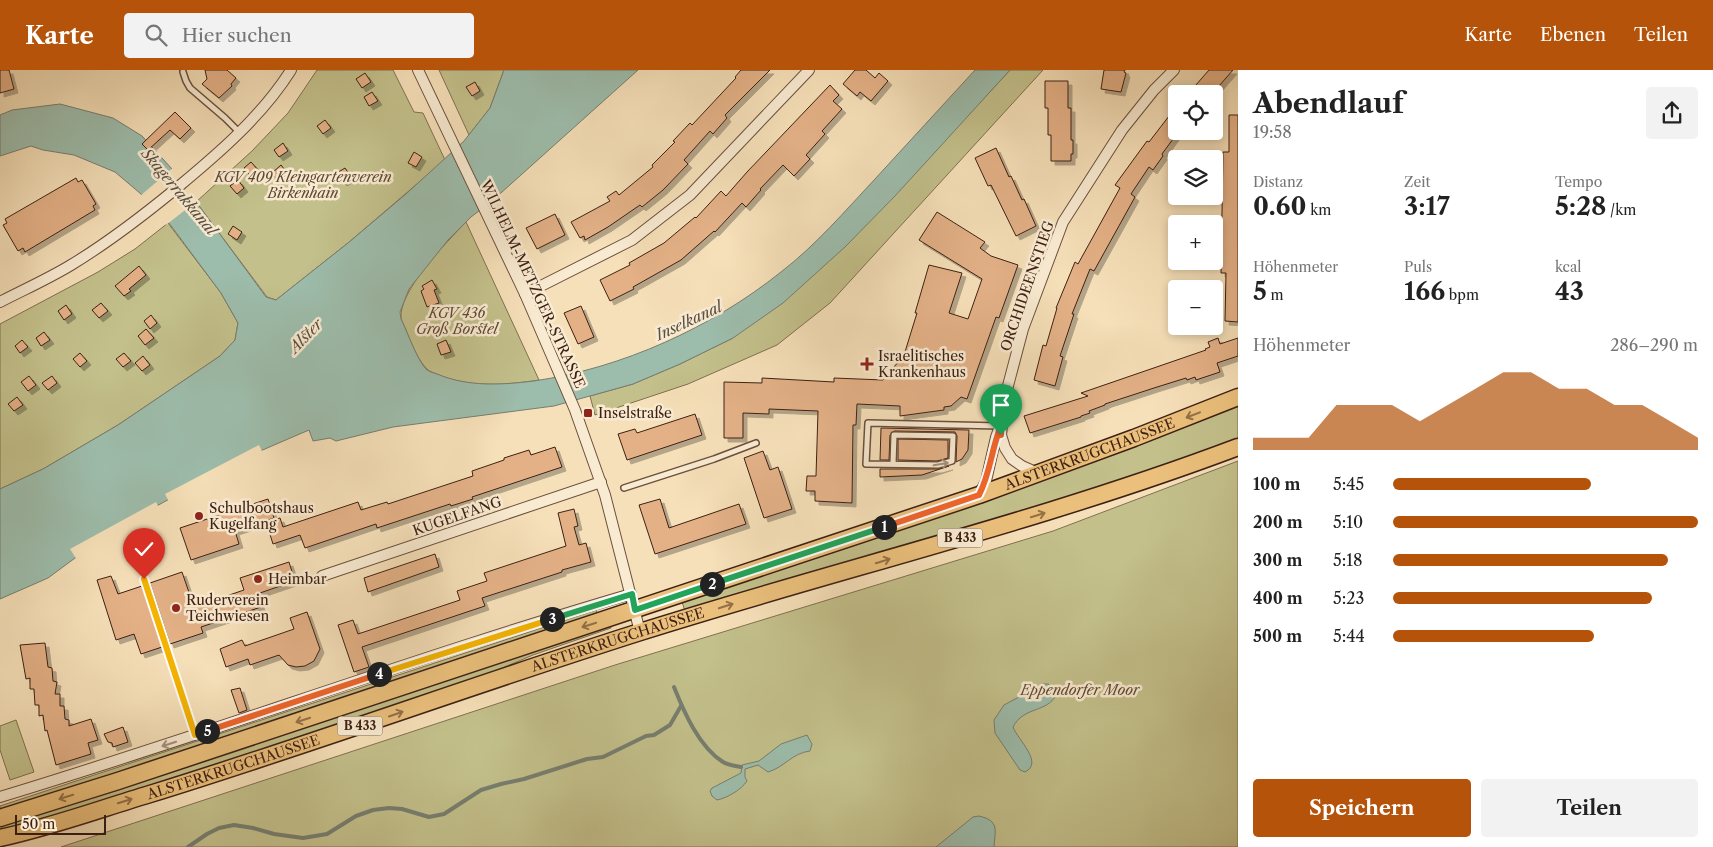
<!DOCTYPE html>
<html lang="de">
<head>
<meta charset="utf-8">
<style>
	:root { --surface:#fff; --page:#f2f2f2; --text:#222; --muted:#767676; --accent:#b45309 }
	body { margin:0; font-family:"Libre Caslon Text",serif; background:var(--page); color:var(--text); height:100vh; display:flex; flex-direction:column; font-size:19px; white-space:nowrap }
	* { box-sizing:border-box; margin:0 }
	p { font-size:16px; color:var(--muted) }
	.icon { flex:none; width:28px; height:28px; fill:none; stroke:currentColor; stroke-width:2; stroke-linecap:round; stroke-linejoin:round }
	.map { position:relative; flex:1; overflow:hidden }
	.sheet { display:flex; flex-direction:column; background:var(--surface); width:475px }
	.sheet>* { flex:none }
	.fabs { position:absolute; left:1168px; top:15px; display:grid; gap:10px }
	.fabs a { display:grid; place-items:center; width:55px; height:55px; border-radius:5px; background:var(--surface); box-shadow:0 2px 8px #0003; font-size:25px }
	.scale { position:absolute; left:15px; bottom:12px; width:91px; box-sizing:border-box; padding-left:5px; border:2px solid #3d2014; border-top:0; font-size:14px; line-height:18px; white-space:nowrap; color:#3d2014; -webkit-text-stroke:4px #f9ebd2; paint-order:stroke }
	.pin { position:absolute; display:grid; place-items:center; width:42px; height:42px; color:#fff; margin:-51px -21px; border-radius:50% 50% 50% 0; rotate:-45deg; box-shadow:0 0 5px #0007 }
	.pin .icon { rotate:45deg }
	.km { position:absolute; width:25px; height:25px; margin:-12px; border-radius:50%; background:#222; color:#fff; font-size:14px; line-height:25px; text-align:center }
	.round { display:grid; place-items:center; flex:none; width:52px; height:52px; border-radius:5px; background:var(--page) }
	.overview { display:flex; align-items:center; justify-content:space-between; height:85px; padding:0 15px }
	h1 { font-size:28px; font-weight:700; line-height:38px }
	.figures { display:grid; grid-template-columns:repeat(3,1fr); gap:8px; height:85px; padding:5px 15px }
	.figures div { display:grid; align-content:center }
	.figures b { font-size:25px; font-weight:700 }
	.figures small { font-size:14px; font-weight:400 }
	.figures p { font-size:14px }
	.chart { height:140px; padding:10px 15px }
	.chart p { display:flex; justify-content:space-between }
	.chart svg { width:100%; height:90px; margin-top:5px; fill:var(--accent); opacity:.7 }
	.cta { display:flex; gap:10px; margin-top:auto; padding:10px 15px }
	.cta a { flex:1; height:58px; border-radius:5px; background:var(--accent); color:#fff; font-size:20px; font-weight:700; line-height:58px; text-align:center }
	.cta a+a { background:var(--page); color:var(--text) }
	ul { padding:0 15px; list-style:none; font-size:16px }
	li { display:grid; grid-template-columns:80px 60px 1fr; align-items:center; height:38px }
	li i { height:12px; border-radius:6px; background:var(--accent) }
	header { display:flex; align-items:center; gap:30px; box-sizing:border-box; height:70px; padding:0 25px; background:var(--accent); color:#fff }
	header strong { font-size:24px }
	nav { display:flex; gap:28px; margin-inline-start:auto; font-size:18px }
	.search { width:350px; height:45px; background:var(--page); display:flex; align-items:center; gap:12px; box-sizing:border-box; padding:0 18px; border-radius:5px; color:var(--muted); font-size:19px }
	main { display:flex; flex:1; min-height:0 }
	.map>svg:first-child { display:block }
</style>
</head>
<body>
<header>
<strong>Karte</strong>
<div class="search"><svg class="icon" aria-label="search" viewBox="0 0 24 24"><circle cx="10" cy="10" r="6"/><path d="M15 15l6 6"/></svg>Hier suchen</div>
<nav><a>Karte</a><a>Ebenen</a><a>Teilen</a></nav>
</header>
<main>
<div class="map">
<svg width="1238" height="777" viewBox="0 0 1238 777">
	<defs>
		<filter id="shadow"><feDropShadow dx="4" dy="4" stdDeviation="0" flood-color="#0004"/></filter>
	</defs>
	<rect width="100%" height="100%" fill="#f6e0b9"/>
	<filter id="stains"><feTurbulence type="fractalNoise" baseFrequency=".004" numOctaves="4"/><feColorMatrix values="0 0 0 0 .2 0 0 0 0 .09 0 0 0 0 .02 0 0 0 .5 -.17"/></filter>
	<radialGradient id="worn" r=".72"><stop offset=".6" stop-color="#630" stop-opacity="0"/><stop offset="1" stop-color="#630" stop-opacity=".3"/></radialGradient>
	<!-- green -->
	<g fill="#c3c08b" stroke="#807050">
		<polygon points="317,0 393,0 414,42 423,43 445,90 348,173 276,230 267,227 196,132 252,81 288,43"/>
		<polygon points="439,0 504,0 490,38 469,65"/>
		<polygon points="1010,0 1043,0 830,233 777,275 688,314 595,345 590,326 633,314 680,294 733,268 985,27"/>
		<path d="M466,152L539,310C506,315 471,318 439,305C435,303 429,302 426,298C414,285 409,265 401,249C398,221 447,172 466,152Z"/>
		<polygon points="168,153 221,223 238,253 235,270 220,286 118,355 43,399 0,419 0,254 98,202 135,179"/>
		<polygon points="1238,334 1238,370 1054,434 685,541 682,532 853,476 997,425"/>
		<polygon points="1238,391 1238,777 61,777 615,595 1053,461"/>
		<polygon points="596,540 599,547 0,743 0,736"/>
		<polygon points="611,554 611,558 533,585 462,615 159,716 2,761 1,755"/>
		<polygon points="16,650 34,702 10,710 0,680 0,656"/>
	</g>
	<!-- water -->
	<g fill="#9dbdac" stroke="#777e6f">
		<path d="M504,0H638L492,131L471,147L448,170L409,219L400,242L401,249C407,261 418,292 427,300C430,302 434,303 437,304C468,317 501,315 534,311C622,298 711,258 781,202C816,175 845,141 875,109C908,73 942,36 975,0H1010L895,126L845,177L783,233L733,268L680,294L633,314L554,336L393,357L336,371L330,368L313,371L309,360L244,388L113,460L48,508L0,529V419L43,399L118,355L220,286L235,270L238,253L221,223L169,153L141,124L115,102L74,85L43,80L31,76L0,86V45L12,40L60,34L113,48L142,66L172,99L266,227L276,230L348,173L406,124L464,71L490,38Z"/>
		<path d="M1043,614H1048L1054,618L1056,625C1047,643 1024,636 1013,657C1018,670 1044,693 1025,702L1020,700L995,663L994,650L1004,635Z"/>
		<path d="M807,665L812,674L810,681C792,683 785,697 768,702L758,695L745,699V707L747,711C741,720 727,728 717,730L712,726L710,721L712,718L741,703L742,695L759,691L781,674Z"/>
		<path d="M979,746C1000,751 995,760 994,777H936L973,747Z"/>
	</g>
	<!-- pier -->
	<g fill="#f6e0b9">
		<polygon points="174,97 198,130 166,155 140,126"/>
		<polygon points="259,375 263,383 245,391 169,432 165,424"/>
		<polygon points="156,432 159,438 115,462 77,490 70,479"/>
	</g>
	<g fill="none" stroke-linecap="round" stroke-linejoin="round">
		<!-- stream -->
		<g stroke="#777e6f" stroke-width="4">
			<path d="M674,617C684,642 699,677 723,692C728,695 735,696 741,697"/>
			<polyline points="188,777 207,764 219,758 234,755 253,758 274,764 303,768 327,764 356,746 373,740 389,738 402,739 429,747 444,744 481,720 501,714 524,709 587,689 603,687 646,666 654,665 670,655 681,636"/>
		</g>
	</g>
	<!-- building -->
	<g fill="#e4b187" stroke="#3d2014" filter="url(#shadow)">
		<polygon points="0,0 9,0 14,19 0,23"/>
		<polygon points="205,0 227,0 236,8 231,14 232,16 219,28 202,14 207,9"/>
		<polygon points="741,0 770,0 725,45 727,48 713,64 710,61 684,90 688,94 663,120 642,137 640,135 608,157 585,170 584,166 580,168 571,152 610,131 607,127 616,121 619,125 653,97 652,95 675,72 673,71 690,53 692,55 736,8 735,7"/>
		<polygon points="855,0 866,0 875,8 879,3 888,11 871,31 860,22 857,26 843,14"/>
		<polygon points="1104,0 1125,0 1124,2 1126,3 1121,22 1101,19"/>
		<polygon points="1209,0 1233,0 1212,24 1188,24"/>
		<polygon points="365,3 371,12 362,18 356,9"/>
		<polygon points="1045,11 1068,11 1068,38 1071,38 1071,70 1073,70 1073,84 1071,84 1071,91 1051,91 1051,65 1048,65 1048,38 1045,38"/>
		<polygon points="475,12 480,21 472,26 466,17"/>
		<polygon points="830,15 839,25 833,31 842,39 822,61 825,64 806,85 810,89 794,106 783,95 760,119 761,120 746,137 742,133 715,162 714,161 681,190 633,217 634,219 610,231 600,210 630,195 629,193 664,173 695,147 696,148 721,121 726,126 747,102"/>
		<polygon points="372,22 378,31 369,36 364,27"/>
		<polygon points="1176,37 1176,65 1162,84 1163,86 1153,100 1149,97 1131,124 1135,127 1094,201 1090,199 1072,244 1074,244 1060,286 1063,287 1055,316 1034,310 1043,275 1046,276 1057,238 1056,238 1075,192 1078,194 1120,118 1115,115 1147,71 1149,72"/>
		<polygon points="175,42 191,58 180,69 170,60 148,80 142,74"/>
		<polygon points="1229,45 1238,45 1238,252 1225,251 1226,203 1221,203 1223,82 1229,82"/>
		<polygon points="325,50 331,58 323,64 317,56"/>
		<polygon points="283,73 288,81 279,87 274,80"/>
		<polygon points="996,78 1009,107 1011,106 1022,130 1024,129 1036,156 1016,166 991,115 988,116 975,88"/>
		<polygon points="414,82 422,87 416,97 408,93"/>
		<polygon points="251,92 259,101 251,107 244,98"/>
		<polygon points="281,95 288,104 278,111 272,103"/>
		<polygon points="345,98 351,107 343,112 337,103"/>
		<polygon points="76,108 78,112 82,110 96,134 93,136 95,140 25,182 23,178 18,181 3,155 7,153 5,149"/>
		<polygon points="238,110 244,118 237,124 230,116"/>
		<polygon points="937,142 985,172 980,178 991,186 1018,195 999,248 996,247 967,329 961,327 951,336 944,337 944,340 900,346 900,336 857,334 856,355 853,355 852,433 815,431 815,421 806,421 807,406 816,406 818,341 769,339 769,344 743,343 743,368 724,368 724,312 762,313 762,308 834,312 834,308 883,310 904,285 917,243 915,243 929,195 962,203 949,243 968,249 982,209 919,170"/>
		<polygon points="555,144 565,165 537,179 526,158"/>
		<polygon points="233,156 242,162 237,170 228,164"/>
		<polygon points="139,196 146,205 129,219 131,221 124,226 115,216"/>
		<polygon points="432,210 437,219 434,220 439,233 427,237 421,221 424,219 422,216"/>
		<polygon points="101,233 108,241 99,248 92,240"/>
		<polygon points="66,235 72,244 64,250 58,241"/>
		<polygon points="581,236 594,267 578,274 564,243"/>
		<polygon points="151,245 157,253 150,259 144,251"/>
		<polygon points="146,259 154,268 145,275 138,266"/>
		<polygon points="44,262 50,270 41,276 36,268"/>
		<polygon points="1218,268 1220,274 1238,268 1238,286 1217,293 1220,302 1196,310 1195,307 1187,310 1186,308 1154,318 1105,334 1105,335 1089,341 1090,343 1081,346 1081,347 1030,363 1024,346 1088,326 1081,323 1206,280 1205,279 1210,277 1208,272"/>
		<polygon points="22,270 28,277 20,283 15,276"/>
		<polygon points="446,270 451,282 441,285 437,274"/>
		<polygon points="80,283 87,291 80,297 73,289"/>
		<polygon points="124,283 131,291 123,297 116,289"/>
		<polygon points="143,286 150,295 142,301 135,293"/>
		<polygon points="29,306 36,315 28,321 21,312"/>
		<polygon points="52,306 57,313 48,320 42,313"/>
		<polygon points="17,327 23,335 14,341 8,334"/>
		<polygon points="695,344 702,365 627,390 618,364 635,359 637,363"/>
		<polygon points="881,358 969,360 968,380 962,389 956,392 957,366 955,362 894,361 890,365 889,390 880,390"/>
		<polygon points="898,369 948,370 948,388 937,391 898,390"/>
		<polygon points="555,377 562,397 472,427 473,429 451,436 450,434 377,458 376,454 305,478 300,465 273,474 266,452 280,448 283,457 358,432 361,440 387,432 388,434 473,406 472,401 504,390 504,388 529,380 531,385"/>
		<polygon points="763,381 770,400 778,397 792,439 764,448 744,388"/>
		<polygon points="949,396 922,405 880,407 880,399 938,399"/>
		<polygon points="268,429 274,448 235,461 239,474 191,490 180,458"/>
		<polygon points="660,429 669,458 739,434 746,454 655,484 639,435"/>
		<polygon points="574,439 578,456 574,457 579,475 586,473 591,492 562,500 562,502 482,528 485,536 362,577 369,597 354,602 338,555 353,550 358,564 460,530 457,521 487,511 484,503 566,476 558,443"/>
		<polygon points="435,484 439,497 368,522 364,508"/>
		<polygon points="289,492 295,511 257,524 261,537 201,557 203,563 170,574 150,513 182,502 194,537 244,520 240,508"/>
		<polygon points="111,506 118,524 142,516 162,577 141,584 134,564 116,570 97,510"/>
		<polygon points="307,542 320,579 314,591 305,596 296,597 288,595 279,585 250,595 248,589 226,597 220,579 242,570 245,576 294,559 290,548"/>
		<polygon points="45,573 48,597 52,598 53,611 57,612 55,624 60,624 60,636 64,636 65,649 69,650 69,656 91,649 98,670 88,673 91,684 56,695 47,660 45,661 43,645 39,646 39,635 35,635 34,619 30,619 30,608 26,609 20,575"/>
		<polygon points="240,618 247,640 239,643 231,620"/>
		<polygon points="123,657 128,672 113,677 112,673 108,672 104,664"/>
	</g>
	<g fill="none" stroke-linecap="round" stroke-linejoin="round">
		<!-- service casing -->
		<g stroke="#6b503d" stroke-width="8">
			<g id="service">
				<polyline points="183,2 186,11 190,18 225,48 239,62"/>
				<polyline points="893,394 894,365 953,366 952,391 938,395 866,394 868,353 1000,356"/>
				<polyline points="624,418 714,389 756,373"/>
				<polyline points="144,509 195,665"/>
			</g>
		</g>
		<!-- minor casing -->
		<g stroke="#6b503d" stroke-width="12">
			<g id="minor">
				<polyline points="418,0 525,224 575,340 605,425 640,562"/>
				<polyline points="525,224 632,170 690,125 809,0"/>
				<path d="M0,232C23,220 48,209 71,195C109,172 144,145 178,117C219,83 262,46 291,0"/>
				<polyline points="1038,403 1022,396 1012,389 1005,378 1001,365 1005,327 1023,259 1063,152 1122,60 1154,20 1174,0"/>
				<polyline points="979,425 986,411 996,367 999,359"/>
				<polyline points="322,506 601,412"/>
				<path d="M0,727C212,663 419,586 631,524"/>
			</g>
		</g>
		<!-- primary casing -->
		<g stroke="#3d2014" stroke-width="19">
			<g id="primary">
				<path id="s1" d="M0,748L118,711L979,425L1134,368L1238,327"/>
				<path id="s2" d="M0,768C51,757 100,739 150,724C315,673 476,614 640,562C839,499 1042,451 1238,377"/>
			</g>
		</g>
		<!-- service -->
		<use href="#service" stroke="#f9ebd2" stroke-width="5"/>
		<!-- minor -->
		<use href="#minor" stroke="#f9ebd2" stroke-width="10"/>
		<!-- primary -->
		<use href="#primary" stroke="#ebc07c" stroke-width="16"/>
	</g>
	<!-- one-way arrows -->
	<defs><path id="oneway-shaft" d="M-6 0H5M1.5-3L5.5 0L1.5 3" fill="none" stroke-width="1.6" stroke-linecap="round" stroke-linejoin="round" transform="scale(1.25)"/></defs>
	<g stroke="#947048">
		<use href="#oneway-shaft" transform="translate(1193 345) rotate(159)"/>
		<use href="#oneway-shaft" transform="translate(1038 445) rotate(-17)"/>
		<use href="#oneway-shaft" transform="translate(883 491) rotate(-17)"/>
		<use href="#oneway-shaft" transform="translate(726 536) rotate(-18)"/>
		<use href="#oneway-shaft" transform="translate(589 555) rotate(162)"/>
		<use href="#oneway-shaft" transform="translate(396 644) rotate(-19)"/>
		<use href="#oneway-shaft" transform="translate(303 650) rotate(162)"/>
		<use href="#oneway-shaft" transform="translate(66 727) rotate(163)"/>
		<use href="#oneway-shaft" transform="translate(125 731) rotate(-17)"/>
	</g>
	<g stroke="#a4907c">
		<use href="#oneway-shaft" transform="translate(941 394) rotate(-10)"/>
		<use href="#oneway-shaft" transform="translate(169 674) rotate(162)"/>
	</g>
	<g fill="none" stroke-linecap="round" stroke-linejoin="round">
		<!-- split-1 casing -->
		<g stroke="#fff" stroke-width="10">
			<path id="split-1" d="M884,457L979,425C991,402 991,379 1001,356V365"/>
		</g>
		<!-- split-2 casing -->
		<g stroke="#fff" stroke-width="10">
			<polyline id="split-2" points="712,514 884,457"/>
		</g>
		<!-- split-3 casing -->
		<g stroke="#fff" stroke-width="10">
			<polyline id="split-3" points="552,549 632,524 635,540 712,514"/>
		</g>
		<!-- split-4 casing -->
		<g stroke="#fff" stroke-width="10">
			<polyline id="split-4" points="379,604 552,549"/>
		</g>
		<!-- split-5 casing -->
		<g stroke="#fff" stroke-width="10">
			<polyline id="split-5" points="207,661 379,604"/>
		</g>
		<!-- split-6 casing -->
		<g stroke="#fff" stroke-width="10">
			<polyline id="split-6" points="144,509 195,665 207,661"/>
		</g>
		<!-- split-1 -->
		<use href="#split-1" stroke="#f0652b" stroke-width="6"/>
		<!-- split-2 -->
		<use href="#split-2" stroke="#22a559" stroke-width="6"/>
		<!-- split-3 -->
		<use href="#split-3" stroke="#22a559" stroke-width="6"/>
		<!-- split-4 -->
		<use href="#split-4" stroke="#f5b400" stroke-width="6"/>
		<!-- split-5 -->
		<use href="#split-5" stroke="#f0652b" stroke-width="6"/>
		<!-- split-6 -->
		<use href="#split-6" stroke="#f5b400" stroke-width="6"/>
	</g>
	<!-- markers -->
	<g fill="#8f2418" stroke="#f9ebd2" stroke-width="2">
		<path d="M864.5 286.5h5v5h5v5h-5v5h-5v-5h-5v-5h5z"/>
		<rect x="583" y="338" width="10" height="10" rx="2.5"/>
		<circle cx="199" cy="446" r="5"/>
		<circle cx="258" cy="509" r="5"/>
		<circle cx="176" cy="538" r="5"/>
	</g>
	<g text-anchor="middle" stroke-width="5" stroke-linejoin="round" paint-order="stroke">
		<!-- shield labels -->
		<g fill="#f9ebd2" stroke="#755d4d" stroke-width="1">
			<rect x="937.5" y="458.5" width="45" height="19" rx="4"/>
			<rect x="337.5" y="646.5" width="45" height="19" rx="4"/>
		</g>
		<g font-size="12" font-weight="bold" fill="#3d2014">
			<text x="960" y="472">B 433</text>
			<text x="360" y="660">B 433</text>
		</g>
		<!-- park labels -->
		<g font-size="14" font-style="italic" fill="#5e4832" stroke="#f9ebd2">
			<text x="303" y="112">KGV 409 Kleingartenverein<tspan x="303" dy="16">Birkenhain</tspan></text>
			<text x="457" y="248">KGV 436<tspan x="457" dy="16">Groß Borstel</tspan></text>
			<text x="1080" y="625">Eppendorfer Moor</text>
		</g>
		<!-- street labels -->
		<g font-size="14" fill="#3d2014" stroke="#f9ebd2">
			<text transform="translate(533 214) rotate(65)" y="5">WILHELM-METZGER-STRASSE</text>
			<text transform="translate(1027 216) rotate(-71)" y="5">ORCHIDEENSTIEG</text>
			<text dy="5" stroke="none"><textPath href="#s1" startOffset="1149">ALSTERKRUGCHAUSSEE</textPath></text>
			<text transform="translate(457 446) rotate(-19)" y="5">KUGELFANG</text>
			<text dy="5" stroke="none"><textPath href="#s2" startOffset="649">ALSTERKRUGCHAUSSEE</textPath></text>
			<text dy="5" stroke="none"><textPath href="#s2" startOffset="244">ALSTERKRUGCHAUSSEE</textPath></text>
		</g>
		<!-- poi labels -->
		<g font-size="14" fill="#3d2014" stroke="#f9ebd2" text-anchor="start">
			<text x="878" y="291">Israelitisches<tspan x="878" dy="16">Krankenhaus</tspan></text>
			<text x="598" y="348">Inselstraße</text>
			<text x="209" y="443">Schulbootshaus<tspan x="209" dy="16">Kugelfang</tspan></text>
			<text x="268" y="514">Heimbar</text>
			<text x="186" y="535">Ruderverein<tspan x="186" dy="16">Teichwiesen</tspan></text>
		</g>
		<!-- water labels -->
		<g font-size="15" font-style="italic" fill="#5a4f42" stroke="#f9ebd2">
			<text transform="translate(179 122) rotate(50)" y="5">Skagerrakkanal</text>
			<text transform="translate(689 251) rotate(-25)" y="5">Inselkanal</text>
			<text transform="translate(306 266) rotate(-46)" y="5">Alster</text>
		</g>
	</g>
	<rect width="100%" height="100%" filter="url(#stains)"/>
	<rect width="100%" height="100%" fill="url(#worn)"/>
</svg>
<div class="fabs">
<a><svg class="icon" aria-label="locate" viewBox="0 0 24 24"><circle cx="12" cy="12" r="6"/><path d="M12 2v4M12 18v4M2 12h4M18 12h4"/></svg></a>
<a><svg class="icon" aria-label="layers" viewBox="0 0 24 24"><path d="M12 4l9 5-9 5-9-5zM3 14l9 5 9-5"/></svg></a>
<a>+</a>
<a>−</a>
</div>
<div class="scale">50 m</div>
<div class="pin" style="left:1001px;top:365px;background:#1e9e55"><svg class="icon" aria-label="arrive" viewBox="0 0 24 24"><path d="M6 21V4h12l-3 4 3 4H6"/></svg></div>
<div class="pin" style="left:144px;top:509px;background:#d93025"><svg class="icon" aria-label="check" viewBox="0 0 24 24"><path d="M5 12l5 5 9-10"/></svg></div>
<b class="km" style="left:884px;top:457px">1</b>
<b class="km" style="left:712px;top:514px">2</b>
<b class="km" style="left:552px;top:549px">3</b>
<b class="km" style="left:379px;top:604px">4</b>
<b class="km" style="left:207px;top:661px">5</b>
</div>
<section class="sheet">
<div class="overview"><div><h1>Abendlauf</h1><p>19:58</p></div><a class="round"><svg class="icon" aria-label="share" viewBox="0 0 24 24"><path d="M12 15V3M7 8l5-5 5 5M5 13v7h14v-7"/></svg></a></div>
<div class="figures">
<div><p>Distanz</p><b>0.60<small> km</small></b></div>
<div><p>Zeit</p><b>3:17</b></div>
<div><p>Tempo</p><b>5:28<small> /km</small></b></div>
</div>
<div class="figures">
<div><p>Höhenmeter</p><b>5<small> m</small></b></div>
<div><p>Puls</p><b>166<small> bpm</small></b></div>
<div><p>kcal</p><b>43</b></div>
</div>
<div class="chart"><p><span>Höhenmeter</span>286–290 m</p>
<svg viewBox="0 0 160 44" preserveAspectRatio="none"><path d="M0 44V38L10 38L20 38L30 22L40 22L50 22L60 30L70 22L80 14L90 6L100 6L110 14L120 14L130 22L140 22L150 30L160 38V44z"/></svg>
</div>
<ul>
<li><b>100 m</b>5:45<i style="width:65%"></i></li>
<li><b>200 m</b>5:10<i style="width:100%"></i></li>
<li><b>300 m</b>5:18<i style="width:90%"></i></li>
<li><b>400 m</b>5:23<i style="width:85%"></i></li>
<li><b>500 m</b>5:44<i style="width:66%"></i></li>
</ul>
<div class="cta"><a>Speichern</a><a>Teilen</a></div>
</section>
</main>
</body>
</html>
